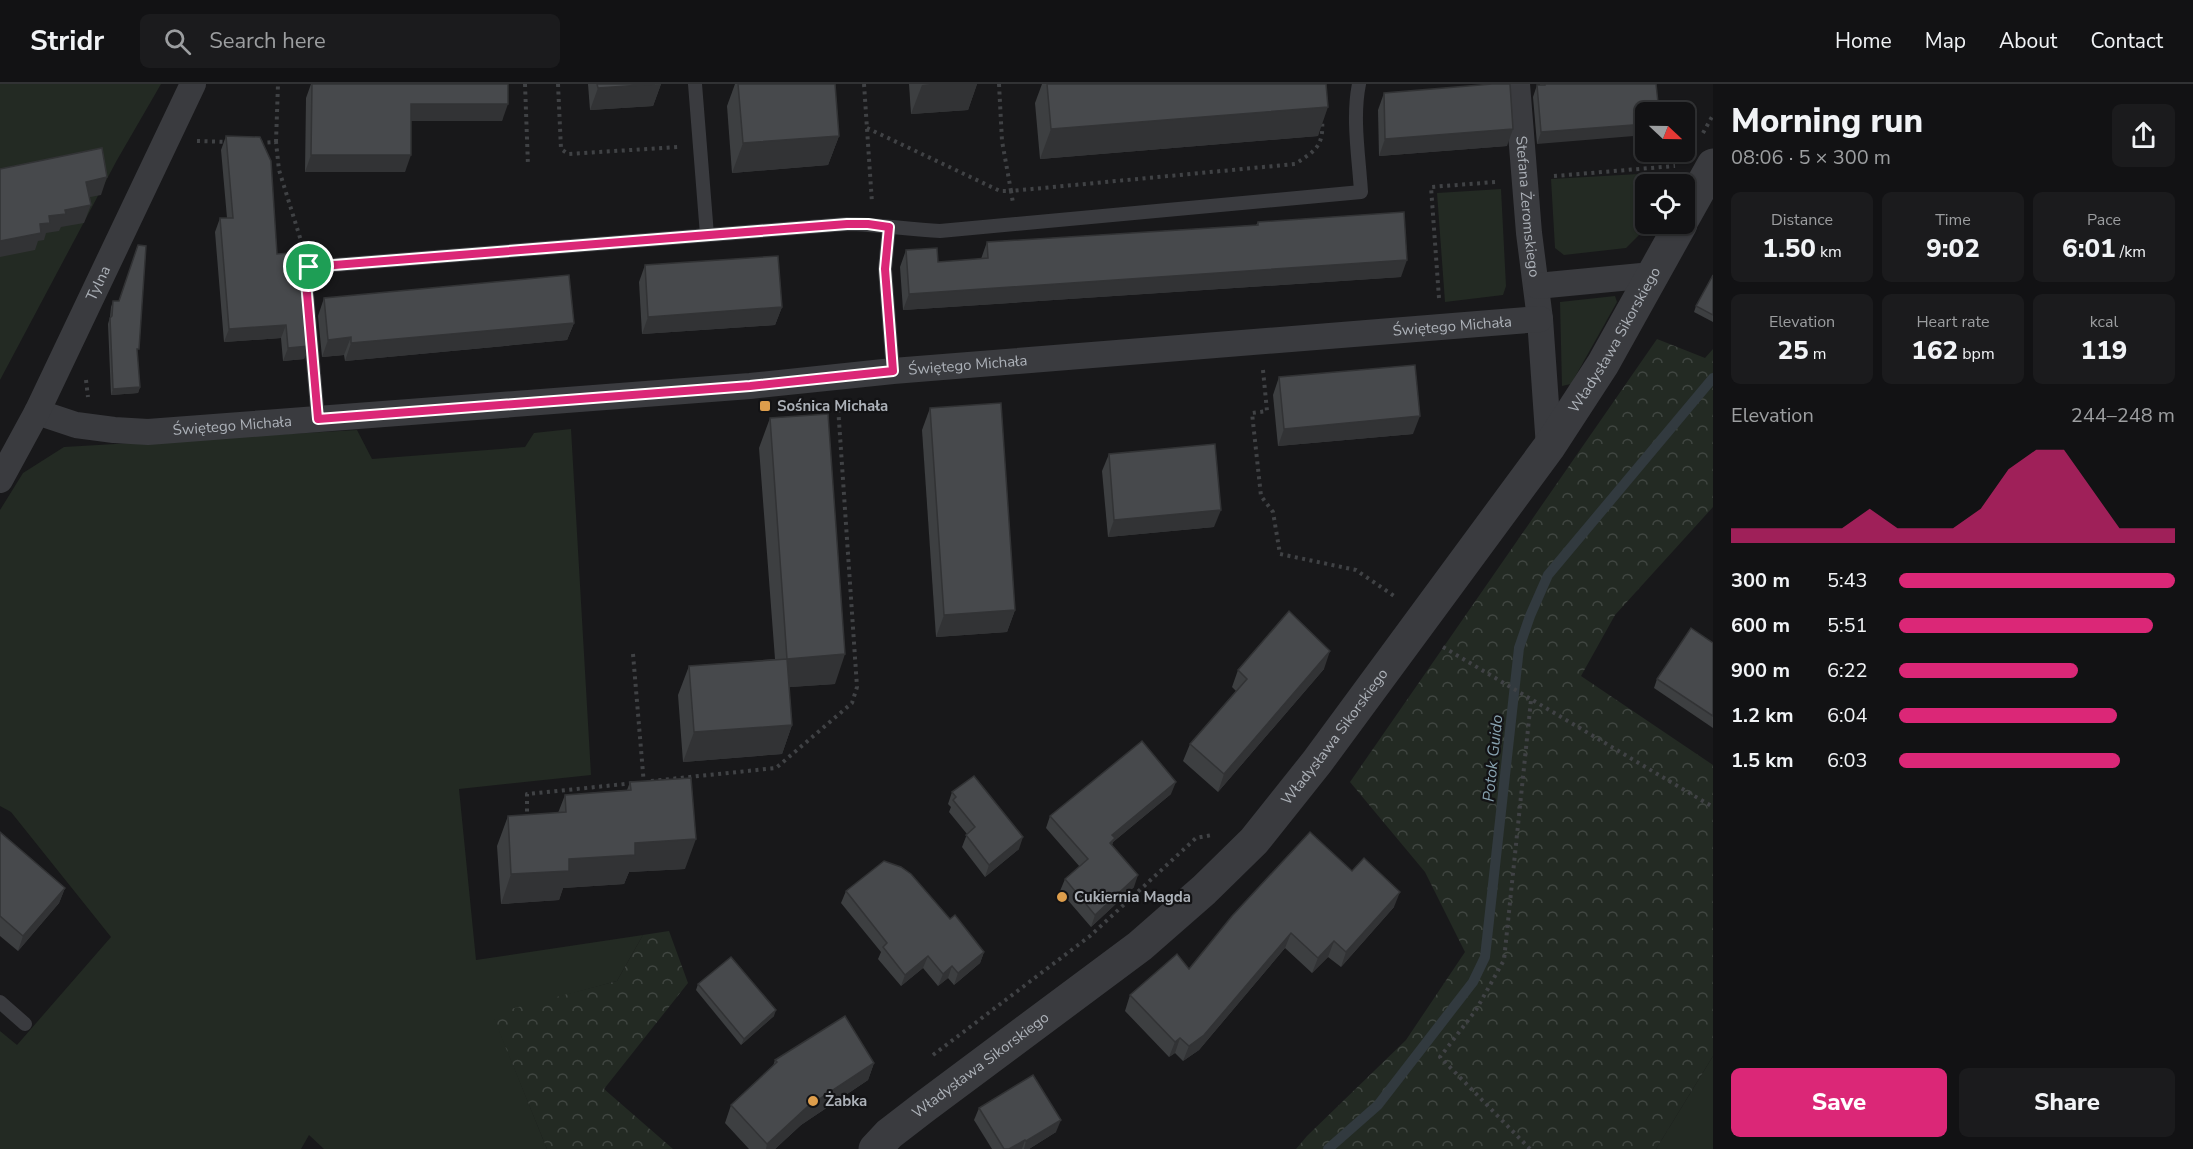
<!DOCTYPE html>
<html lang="en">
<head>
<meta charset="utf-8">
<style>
	:root { --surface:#121214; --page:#1b1b1d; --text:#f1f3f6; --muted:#9c9ea0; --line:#313234; --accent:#db2777 }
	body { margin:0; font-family:"Nunito Sans",sans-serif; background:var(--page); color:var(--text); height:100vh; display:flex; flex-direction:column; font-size:22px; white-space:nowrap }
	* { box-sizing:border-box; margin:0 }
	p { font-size:20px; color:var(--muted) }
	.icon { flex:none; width:33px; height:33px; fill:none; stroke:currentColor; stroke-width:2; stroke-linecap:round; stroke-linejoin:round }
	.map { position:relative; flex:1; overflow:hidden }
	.side { display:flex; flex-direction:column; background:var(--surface); width:480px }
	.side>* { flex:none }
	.needle { width:39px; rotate:112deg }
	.fabs { position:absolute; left:1635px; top:18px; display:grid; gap:12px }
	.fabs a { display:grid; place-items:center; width:60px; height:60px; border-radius:9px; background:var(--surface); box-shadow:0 2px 4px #0004,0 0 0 2px var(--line); font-size:30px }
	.pin { position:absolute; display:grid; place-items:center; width:51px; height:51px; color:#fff; margin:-26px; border:3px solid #fff; border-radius:50%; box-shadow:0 2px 6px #0007 }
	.round { display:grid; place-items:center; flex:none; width:63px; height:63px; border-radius:9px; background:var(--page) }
	.overview { display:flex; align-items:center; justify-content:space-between; height:102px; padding:0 18px }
	h1 { font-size:33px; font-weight:800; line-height:45px }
	.metrics { display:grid; grid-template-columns:repeat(3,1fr); gap:9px; height:102px; padding:6px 18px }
	.metrics div { display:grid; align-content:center; border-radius:9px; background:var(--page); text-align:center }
	.metrics b { font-size:26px; font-weight:800 }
	.metrics small { font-size:16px; font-weight:400 }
	.metrics p { font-size:16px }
	.chart { height:168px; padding:12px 18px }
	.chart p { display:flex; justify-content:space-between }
	.chart svg { width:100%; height:108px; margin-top:6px; fill:var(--accent); opacity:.7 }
	.button { display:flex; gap:12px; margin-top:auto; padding:12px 18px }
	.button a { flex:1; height:69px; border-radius:9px; background:var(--accent); color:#fff; font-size:24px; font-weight:800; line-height:69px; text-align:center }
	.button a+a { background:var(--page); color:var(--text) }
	ul { padding:0 18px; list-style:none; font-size:20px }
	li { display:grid; grid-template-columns:96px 72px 1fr; align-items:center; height:45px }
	li i { height:15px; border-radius:8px; background:var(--accent) }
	header { display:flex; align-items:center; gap:36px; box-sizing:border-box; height:84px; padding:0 30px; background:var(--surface); border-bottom:2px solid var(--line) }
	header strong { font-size:28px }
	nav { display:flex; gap:33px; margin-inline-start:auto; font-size:21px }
	.search { width:420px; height:54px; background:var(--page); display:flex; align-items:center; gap:15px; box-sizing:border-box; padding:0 21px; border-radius:9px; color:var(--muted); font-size:22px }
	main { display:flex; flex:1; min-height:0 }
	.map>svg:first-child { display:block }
</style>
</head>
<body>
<header>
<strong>Stridr</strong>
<div class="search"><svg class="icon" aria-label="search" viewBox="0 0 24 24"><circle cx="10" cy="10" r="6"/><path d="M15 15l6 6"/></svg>Search here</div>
<nav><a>Home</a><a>Map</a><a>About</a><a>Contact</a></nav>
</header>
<main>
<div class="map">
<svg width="1713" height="1065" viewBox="0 0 1713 1065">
	<defs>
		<pattern id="forest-crowns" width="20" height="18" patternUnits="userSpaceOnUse" patternTransform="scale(1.5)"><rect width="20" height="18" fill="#232a23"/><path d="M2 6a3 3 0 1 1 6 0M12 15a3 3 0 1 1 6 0" fill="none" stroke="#404641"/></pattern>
	</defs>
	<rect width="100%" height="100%" fill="#18181a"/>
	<!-- green -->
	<g fill="#232a23">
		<polygon points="0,0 161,0 117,76 0,296"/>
		<polygon points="1674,88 1667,100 1646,100 1645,139 1639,151 1626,164 1564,171 1555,164 1551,95"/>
		<polygon points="1501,105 1506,202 1503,211 1445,218 1437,109"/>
		<polygon points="1615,212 1617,218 1571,300 1562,302 1560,218"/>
		<polygon points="571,345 591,691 459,705 476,876 643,851 617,897 493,931 547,1065 324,1065 309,1051 301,1065 0,1065 0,947 17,961 111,853 11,728 0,722 0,426 23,389 64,363 357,346 372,375 525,363 534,349"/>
		<polygon points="1713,972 1713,1065 1656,1065"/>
	</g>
	<!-- forest -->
	<g fill="url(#forest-crowns)">
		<polygon points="1657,255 1705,274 1713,265 1713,423 1615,531 1581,592 1713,681 1713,972 1656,1065 1296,1065 1307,1052 1406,956 1465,868 1425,788 1350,698"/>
		<polygon points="669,847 688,899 604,1005 673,1065 547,1065 492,930 617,897 643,851"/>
	</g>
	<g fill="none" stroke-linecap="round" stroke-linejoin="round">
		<!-- stream -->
		<polyline stroke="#323a3f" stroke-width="10" points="1328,1065 1378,1021 1473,898 1485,873 1519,564 1530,532 1548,491 1713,294"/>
		<!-- path -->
		<g stroke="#404245" stroke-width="4" stroke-dasharray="3 4.5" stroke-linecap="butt">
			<polyline points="525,0 528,82"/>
			<polyline points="558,0 561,65 568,70 678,63"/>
			<polyline points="864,0 872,119"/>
			<path d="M999,0L1002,57L1011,107L1295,80C1317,66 1324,61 1322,34"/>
			<polyline points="867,44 1000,107 1011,107 1013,119"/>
			<polyline points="1703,49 1713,31"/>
			<polyline points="197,57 229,58"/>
			<polyline points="276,58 278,0"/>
			<polyline points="260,59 276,58 279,86 302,160"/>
			<polyline points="1554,92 1675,82"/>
			<polyline points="1439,214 1431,103 1495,98"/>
			<polyline points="1263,286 1267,327 1252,329 1261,412 1273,428 1280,470 1356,486 1397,514"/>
			<polyline points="86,296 88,313"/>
			<polyline points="1443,563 1713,723"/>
			<polyline points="633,570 644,701"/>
			<polyline points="651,697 776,684 852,619 857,603 838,322"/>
			<polyline points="527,735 527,710 635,699"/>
			<polyline points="933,971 1090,852 1196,754 1212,751"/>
			<polyline points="1530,1065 1440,973 1476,926 1504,876 1531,616"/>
		</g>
		<!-- service -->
		<g stroke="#3a3b3f" stroke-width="14">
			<polyline points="695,0 707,151"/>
			<polyline points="889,143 885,185 893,287"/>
			<path d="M318,335L306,198L309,183L847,140C878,140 909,146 940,147L1361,108C1359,74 1352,34 1359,0"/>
			<polyline points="0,918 25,940"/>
		</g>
		<!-- minor -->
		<g stroke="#3a3b3f" stroke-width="26">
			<path id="s1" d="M1517,0L1529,149L1540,235L1549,363"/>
			<polyline points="1537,202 1652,191"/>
			<path id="s2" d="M37,328L76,341L114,346L148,348L750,302L893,287L1540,235"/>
			<path id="s3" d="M0,396L37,328L193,0"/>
		</g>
		<!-- tertiary -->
		<g stroke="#3a3b3f" stroke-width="33">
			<polyline points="1684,133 1713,81"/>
			<path id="s4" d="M875,1065L889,1050L924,1023L1140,862L1204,806L1254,757L1317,678L1549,363L1603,280L1681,140"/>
		</g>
	</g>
	<!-- wall -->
	<g fill="#3d3f41">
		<polygon points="311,0 508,0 502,37 411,37 405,88 305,88 306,14"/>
		<polygon points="588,0 661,0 653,22 590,26"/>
		<polygon points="735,0 835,0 839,52 828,81 732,89 727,22"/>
		<polygon points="909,0 977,0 968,26 911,30"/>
		<polygon points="1042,0 1326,0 1318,52 1040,75 1035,19"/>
		<polygon points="1540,0 1656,0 1537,60 1533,13 1537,1 1540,1"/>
		<polygon points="1384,9 1507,62 1379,72 1378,26"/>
		<polygon points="226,52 277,170 302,185 309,262 304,275 283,277 281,254 224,258 215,148 220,134 227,134 221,66"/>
		<polygon points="1258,138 1401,193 903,226 900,183 906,166 938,178 981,175 987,158 1256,141"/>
		<polygon points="645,181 782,223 775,241 642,250 639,198"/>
		<polygon points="1713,191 1713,238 1694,228 1696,222"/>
		<polygon points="324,214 574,239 567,256 345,277 344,271 322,273 318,232"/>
		<polygon points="113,217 137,270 140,303 138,309 111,311 108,240 110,233 111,223"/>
		<polygon points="1279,293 1413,350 1278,362 1273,311"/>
		<polygon points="930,324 1015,526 1007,548 936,553 922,346"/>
		<polygon points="770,334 835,600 789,603 792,641 782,670 683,678 678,611 689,582 775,575 759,364"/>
		<polygon points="1109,370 1214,443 1108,453 1102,387"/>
		<polygon points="1713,559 1713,644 1654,604 1657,595"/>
		<polygon points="1324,585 1218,708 1183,677 1190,660 1236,607 1232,603 1238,586"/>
		<polygon points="630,698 685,785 629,788 624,800 563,804 559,816 501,820 497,762 508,732 558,729 565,711 627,706"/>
		<polygon points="952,708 1019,765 985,793 962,763 967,750 949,728 951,723 948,720"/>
		<polygon points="1171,710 1113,758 1112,761 1134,803 1091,843 1060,807 1065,795 1080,783 1046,744 1050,732"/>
		<polygon points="0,748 65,804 59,819 18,867 0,852"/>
		<polygon points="1352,787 1394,823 1341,883 1328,873 1312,889 1285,864 1199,966 1183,977 1175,969 1169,973 1125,927 1130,911 1189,885"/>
		<polygon points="846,807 950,835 984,868 980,879 954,901 948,894 938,902 923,884 901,902 878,875 881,868 841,819"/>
		<polygon points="698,900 774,932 741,961 696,906"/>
		<polygon points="775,976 874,979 868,996 801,1041 775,1065 749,1065 725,1039 731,1021 773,982"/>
		<polygon points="979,1024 1056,1048 1029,1065 992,1065 974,1036"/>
	</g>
	<!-- shaded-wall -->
	<g fill="#323335">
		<polygon points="661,0 653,22 590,26 598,4"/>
		<polygon points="930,0 977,0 968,26 911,30 922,1"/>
		<polygon points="411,20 508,20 502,37 405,37"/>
		<polygon points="1328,23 1318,52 1040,75 1051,45"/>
		<polygon points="1646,40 1646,51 1537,60 1541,48"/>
		<polygon points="1513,45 1507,62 1379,72 1385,55"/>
		<polygon points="839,52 828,81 732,89 743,59"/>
		<polygon points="311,71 411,71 405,88 305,88"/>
		<polygon points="107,93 101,111 80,115 86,98"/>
		<polygon points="91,121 84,139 61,143 59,147 46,149 44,156 38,157 35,166 0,173 0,157 40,140 49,132 65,126"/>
		<polygon points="1407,176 1401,193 903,226 909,210"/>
		<polygon points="782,223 775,241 642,250 648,233"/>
		<polygon points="574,239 567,256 345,277 351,259"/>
		<polygon points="286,241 281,254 224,258 229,245"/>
		<polygon points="351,253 344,271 322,273 328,256"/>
		<polygon points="309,262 304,275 283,277 288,264"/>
		<polygon points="140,303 138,309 111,311 113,305"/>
		<polygon points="1420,332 1413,350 1278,362 1284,345"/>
		<polygon points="1221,426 1214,443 1108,453 1114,436"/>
		<polygon points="1015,526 1007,548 936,553 944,531"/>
		<polygon points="1330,567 1324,585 1218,708 1224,690"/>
		<polygon points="845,570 835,600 777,604 787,575"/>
		<polygon points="792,641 782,670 683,678 694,648"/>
		<polygon points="1176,698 1171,710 1113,758 1110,766 1108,763 1112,751"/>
		<polygon points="1023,753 1019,765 985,793 989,781"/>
		<polygon points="696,755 685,785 629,788 624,800 563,804 559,816 501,820 511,790 635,759"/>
		<polygon points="1138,791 1134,803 1091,843 1095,831"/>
		<polygon points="65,804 59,819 18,867 23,852"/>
		<polygon points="1400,808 1394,823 1341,883 1346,868"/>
		<polygon points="1291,849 1285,864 1199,966 1183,977 1189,962"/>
		<polygon points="1334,857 1328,873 1312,889 1318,874"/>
		<polygon points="984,868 980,879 954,901 958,889"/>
		<polygon points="928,872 923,884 901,902 905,891"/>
		<polygon points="952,882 948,894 938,902 943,890"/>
		<polygon points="776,926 774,932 741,961 744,955"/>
		<polygon points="1180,954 1175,969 1169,973 1175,958"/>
		<polygon points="874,979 868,996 801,1041 775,1065 766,1065 767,1060 807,1023"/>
		<polygon points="1061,1036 1056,1048 1029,1065 1024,1065 1026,1057"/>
		<polygon points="1025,1056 1022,1065 1009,1065"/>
	</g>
	<!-- building -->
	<g fill="#47494c" stroke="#323335" stroke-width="1.5">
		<polygon points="312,0 508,0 508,20 411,20 411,71 311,71"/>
		<polygon points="597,0 655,0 598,4"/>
		<polygon points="738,0 835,0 839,52 743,59"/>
		<polygon points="1047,0 1326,0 1328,23 1051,45"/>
		<polygon points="1492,0 1510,0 1513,45 1385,55 1384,9"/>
		<polygon points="1545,0 1656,0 1659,28 1646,28 1646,40 1541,48 1537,1 1545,1"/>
		<polygon points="226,52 260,53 271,77 277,170 303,168 302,185 309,262 288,264 286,241 229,245 220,134 233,134"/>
		<polygon points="102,64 107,93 86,98 91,121 65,126 66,130 49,132 50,139 40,140 41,149 0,157 0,85"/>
		<polygon points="1404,128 1407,176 909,210 906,166 937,164 938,178 988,174 987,158 1258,141 1258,138"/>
		<polygon points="138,161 146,162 139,265 137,265 140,303 113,305 110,234 112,232 113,217 119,217"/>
		<polygon points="778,172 782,223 648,233 645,181"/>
		<polygon points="569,191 574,239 351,259 351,253 328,256 324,214"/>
		<polygon points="1713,191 1713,231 1696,222"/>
		<polygon points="1415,281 1420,332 1284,345 1279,293"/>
		<polygon points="1001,319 1015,526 944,531 930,324"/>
		<polygon points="828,330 845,570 787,575 770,334"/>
		<polygon points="1215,360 1221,426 1114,436 1109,370"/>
		<polygon points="1289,527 1330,567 1224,690 1190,660 1247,595 1238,586"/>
		<polygon points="1691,544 1713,559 1713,632 1657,595"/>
		<polygon points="787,575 792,641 694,648 689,582"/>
		<polygon points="1142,657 1176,698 1112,751 1115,754 1110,759 1138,791 1095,831 1065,795 1088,775 1050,732"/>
		<polygon points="974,692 1023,753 989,781 966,751 975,743 953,716 956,713 952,708"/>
		<polygon points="691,694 696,755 635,759 635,771 569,775 569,787 511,790 508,732 566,728 565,711 631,706 630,698"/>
		<polygon points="0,748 65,804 23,852 0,832"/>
		<polygon points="1310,748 1352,787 1364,774 1400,808 1346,868 1334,857 1318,874 1291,849 1204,951 1189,962 1180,954 1175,958 1130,911 1177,870 1189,885 1232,832"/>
		<polygon points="884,777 901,783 911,790 950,835 955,831 984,868 958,889 952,882 943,890 928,872 905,891 883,863 887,859 846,807"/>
		<polygon points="731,873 776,926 744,955 698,900"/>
		<polygon points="845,932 874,979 807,1023 767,1060 731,1021 777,978 775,976"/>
		<polygon points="1033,991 1061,1036 1026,1057 1025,1056 1009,1065 1004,1065 979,1024"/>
	</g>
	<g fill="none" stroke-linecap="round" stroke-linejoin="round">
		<!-- route casing -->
		<g stroke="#fff" stroke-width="12">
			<polygon id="route" points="847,140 868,140 889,143 885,185 893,287 750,302 318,335 306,198 309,183"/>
		</g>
		<!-- route -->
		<use href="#route" stroke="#db2777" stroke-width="8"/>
	</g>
	<!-- markers -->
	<g fill="#de9e4c" stroke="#131315" stroke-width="2">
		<rect x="759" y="316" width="12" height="12" rx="3"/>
		<circle cx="1062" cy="813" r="6"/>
		<circle cx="813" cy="1017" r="6"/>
	</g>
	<g text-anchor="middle" stroke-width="4.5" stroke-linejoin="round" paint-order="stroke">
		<!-- street labels -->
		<g font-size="15" fill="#acb1b8" stroke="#131315">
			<text dy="5" stroke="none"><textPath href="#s1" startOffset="123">Stefana Żeromskiego</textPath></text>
			<text dy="5" stroke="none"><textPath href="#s3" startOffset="220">Tylna</textPath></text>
			<text dy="5" stroke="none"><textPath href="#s2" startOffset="1422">Świętego Michała</textPath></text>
			<text dy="5" stroke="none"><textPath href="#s4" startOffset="1107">Władysława Sikorskiego</textPath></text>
			<text dy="5" stroke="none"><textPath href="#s2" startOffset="936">Świętego Michała</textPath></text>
			<text dy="5" stroke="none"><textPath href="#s2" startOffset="198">Świętego Michała</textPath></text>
			<text dy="5" stroke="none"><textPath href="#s4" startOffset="621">Władysława Sikorskiego</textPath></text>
			<text dy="5" stroke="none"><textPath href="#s4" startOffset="135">Władysława Sikorskiego</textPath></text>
		</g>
		<!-- poi labels -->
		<g font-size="15" font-weight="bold" fill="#acb1b8" stroke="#131315" text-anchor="start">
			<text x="777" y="327">Sośnica Michała</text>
			<text x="1074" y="818">Cukiernia Magda</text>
			<text x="825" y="1022">Żabka</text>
		</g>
		<!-- water labels -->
		<g font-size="16" font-style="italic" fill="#87a1af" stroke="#131315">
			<text transform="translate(1492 674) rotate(-84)" y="6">Potok Guido</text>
		</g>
	</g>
</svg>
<div class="fabs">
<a><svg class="needle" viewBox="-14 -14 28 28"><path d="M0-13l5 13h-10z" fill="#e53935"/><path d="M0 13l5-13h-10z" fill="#9c9ea0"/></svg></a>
<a><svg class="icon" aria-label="locate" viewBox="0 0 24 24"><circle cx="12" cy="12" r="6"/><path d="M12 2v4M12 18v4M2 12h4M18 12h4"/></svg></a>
</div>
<div class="pin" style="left:309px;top:183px;background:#1e9e55"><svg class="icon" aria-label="arrive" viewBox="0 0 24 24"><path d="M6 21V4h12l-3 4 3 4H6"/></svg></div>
</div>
<section class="side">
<div class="overview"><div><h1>Morning run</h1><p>08:06 · 5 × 300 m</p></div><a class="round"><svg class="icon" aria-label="share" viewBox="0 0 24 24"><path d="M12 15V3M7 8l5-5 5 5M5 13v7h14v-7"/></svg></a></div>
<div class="metrics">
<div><p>Distance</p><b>1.50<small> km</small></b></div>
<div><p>Time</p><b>9:02</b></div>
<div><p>Pace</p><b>6:01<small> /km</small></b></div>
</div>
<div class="metrics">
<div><p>Elevation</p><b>25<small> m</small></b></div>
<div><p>Heart rate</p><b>162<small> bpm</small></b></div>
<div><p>kcal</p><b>119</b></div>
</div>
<div class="chart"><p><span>Elevation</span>244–248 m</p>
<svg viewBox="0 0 160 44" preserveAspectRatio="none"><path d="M0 44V38L10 38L20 38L30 38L40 38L50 30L60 38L70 38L80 38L90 30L100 14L110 6L120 6L130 22L140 38L150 38L160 38V44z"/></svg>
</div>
<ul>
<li><b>300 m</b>5:43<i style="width:100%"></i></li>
<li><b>600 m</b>5:51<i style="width:92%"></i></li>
<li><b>900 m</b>6:22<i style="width:65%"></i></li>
<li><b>1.2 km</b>6:04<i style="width:79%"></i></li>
<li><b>1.5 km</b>6:03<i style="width:80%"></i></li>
</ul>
<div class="button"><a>Save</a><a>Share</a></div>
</section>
</main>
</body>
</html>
